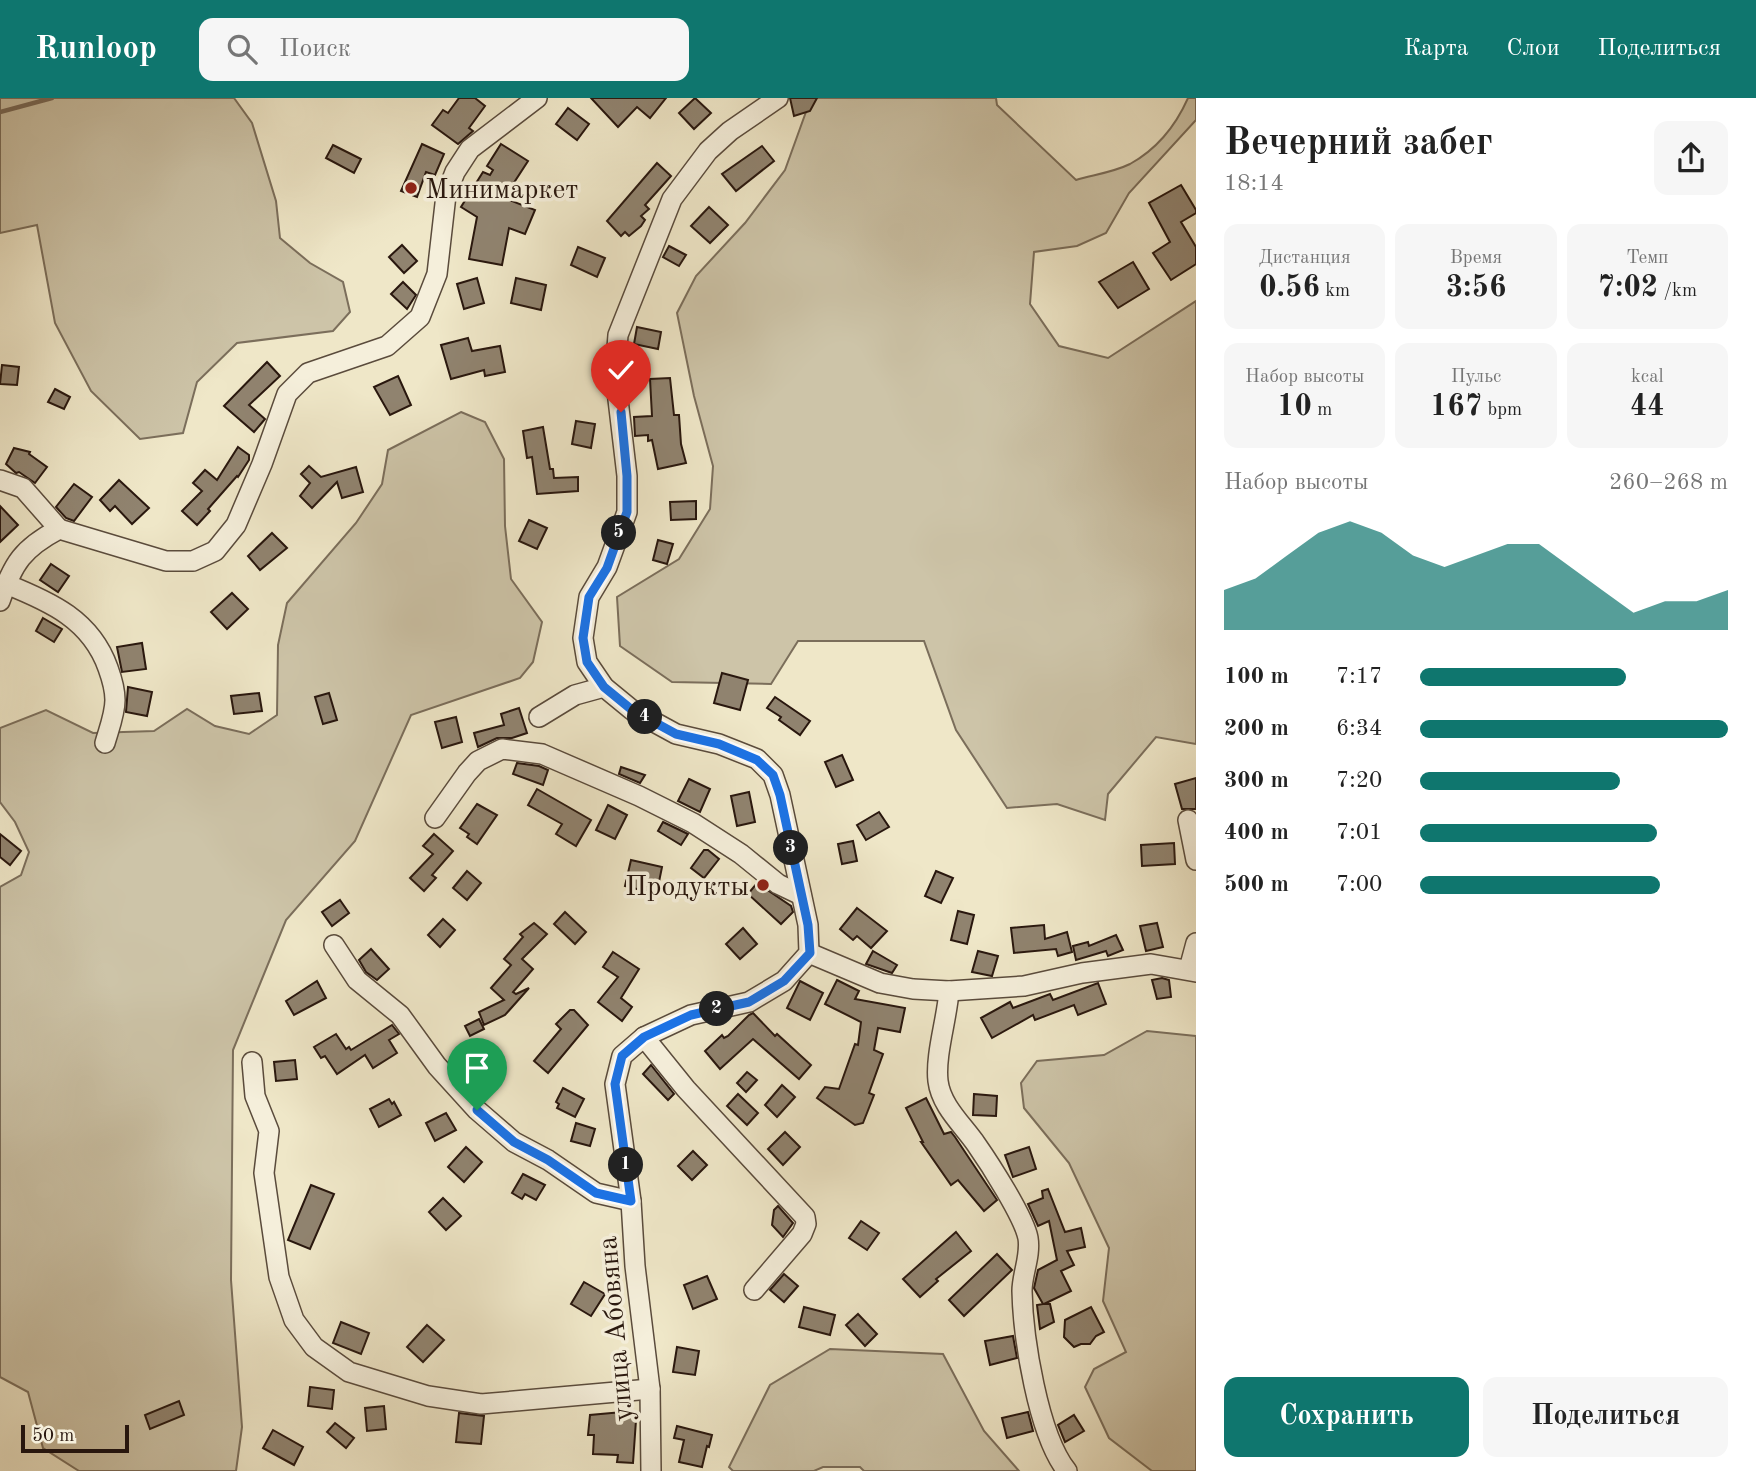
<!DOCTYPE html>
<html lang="ru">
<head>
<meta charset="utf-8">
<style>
	:root { --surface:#fff; --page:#f6f6f6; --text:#222; --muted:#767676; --accent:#0f766e }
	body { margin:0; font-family:"Old Standard TT",serif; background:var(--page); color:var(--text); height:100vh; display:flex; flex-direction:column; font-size:26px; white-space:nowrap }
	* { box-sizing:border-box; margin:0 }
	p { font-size:23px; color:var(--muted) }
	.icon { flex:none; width:38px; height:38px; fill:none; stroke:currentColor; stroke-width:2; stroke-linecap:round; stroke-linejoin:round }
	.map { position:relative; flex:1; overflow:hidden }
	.panel { display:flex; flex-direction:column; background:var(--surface); width:560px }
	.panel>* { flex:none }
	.scale { position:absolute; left:21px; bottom:18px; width:108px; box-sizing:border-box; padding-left:7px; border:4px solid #29170e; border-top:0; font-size:19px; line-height:24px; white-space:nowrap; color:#29170e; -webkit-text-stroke:5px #f5efdb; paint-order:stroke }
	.pin { position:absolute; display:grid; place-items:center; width:60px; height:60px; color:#fff; margin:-72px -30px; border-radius:50% 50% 50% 0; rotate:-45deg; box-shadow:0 0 7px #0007 }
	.pin .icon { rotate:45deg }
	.km { position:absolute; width:35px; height:35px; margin:-18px; border-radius:50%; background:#222; color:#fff; font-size:19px; line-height:35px; text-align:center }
	.round { display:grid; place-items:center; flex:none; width:74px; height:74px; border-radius:14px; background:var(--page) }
	.head { display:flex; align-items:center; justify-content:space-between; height:119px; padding:0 28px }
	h1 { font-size:38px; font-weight:700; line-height:52px }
	.figures { display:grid; grid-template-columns:repeat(3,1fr); gap:10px; height:119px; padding:7px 28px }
	.figures div { display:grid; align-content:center; border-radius:14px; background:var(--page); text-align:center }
	.figures b { font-size:30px; font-weight:700 }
	.figures small { font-size:19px; font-weight:400 }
	.figures p { font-size:19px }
	.chart { height:196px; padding:14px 28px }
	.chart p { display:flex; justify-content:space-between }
	.chart svg { width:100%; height:126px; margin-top:7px; fill:var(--accent); opacity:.7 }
	.button { display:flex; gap:14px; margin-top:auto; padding:14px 28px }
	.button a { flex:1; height:80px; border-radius:14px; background:var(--accent); color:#fff; font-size:28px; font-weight:700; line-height:80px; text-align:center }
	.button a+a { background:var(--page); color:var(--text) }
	ul { padding:0 28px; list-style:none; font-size:23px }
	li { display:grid; grid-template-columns:112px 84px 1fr; align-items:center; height:52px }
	li i { height:18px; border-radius:9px; background:var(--accent) }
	header { display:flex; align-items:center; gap:42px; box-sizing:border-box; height:98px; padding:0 35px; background:var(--accent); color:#fff }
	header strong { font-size:33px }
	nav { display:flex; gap:38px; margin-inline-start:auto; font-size:24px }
	.search { width:490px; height:63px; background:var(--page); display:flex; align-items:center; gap:18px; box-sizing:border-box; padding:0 24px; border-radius:14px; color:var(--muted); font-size:26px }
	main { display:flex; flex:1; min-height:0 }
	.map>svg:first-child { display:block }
</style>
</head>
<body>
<header>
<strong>Runloop</strong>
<div class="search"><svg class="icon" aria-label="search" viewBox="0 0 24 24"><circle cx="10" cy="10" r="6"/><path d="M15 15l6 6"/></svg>Поиск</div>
<nav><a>Карта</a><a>Слои</a><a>Поделиться</a></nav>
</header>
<main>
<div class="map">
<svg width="1196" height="1373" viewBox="0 0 1196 1373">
	<rect width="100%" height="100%" fill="#efe7c8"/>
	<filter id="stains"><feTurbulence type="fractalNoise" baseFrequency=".00286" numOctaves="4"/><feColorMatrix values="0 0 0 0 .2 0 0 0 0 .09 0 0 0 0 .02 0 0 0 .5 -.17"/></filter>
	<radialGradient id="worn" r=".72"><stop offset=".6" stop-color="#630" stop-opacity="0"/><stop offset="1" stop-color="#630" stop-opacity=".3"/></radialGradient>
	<!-- green -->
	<g fill="#cdc4a8" stroke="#7b6e5b" stroke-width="2">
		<polygon points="0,0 234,0 252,25 276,103 280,140 310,165 343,184 350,214 333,233 237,245 197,284 183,335 140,341 91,293 55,225 37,127 0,135"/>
		<path d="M811,0H996L997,7L1076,82C1093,77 1114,74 1130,66C1157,51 1176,27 1188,0H1196V22L1129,95L1106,135L1077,148L1034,154L1030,206L1059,248L1108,260L1196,203V646L1156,639L1108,696L1105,722L1057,706L1007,710L956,632L924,543H798L771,586L672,584L620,548L617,499L679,461L710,411L713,368L694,298L677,215L696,178L745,125L785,72Z"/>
		<polygon points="461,314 485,324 504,361 505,428 511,481 542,524 533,564 520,580 411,617 355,743 286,822 233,952 231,1182 242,1329 236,1373 79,1373 43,1350 28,1294 0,1279 0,789 21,777 29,754 15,724 0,704 0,630 46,612 93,635 154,633 187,611 215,628 249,636 277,617 278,547 287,505 356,425 382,386 388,352"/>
		<polygon points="1147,933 1196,938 1196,1373 1152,1373 1109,1340 1085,1289 1094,1271 1126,1254 1103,1203 1109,1150 1069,1065 1024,1010 1021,985 1037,963 1104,957"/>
		<polygon points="830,1251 943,1256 984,1333 1019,1373 864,1373 860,1369 823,1369 814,1373 733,1373 729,1369 770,1287"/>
	</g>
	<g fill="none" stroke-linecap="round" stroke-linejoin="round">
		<!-- stream -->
		<polyline stroke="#786958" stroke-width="4.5" points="0,14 52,0"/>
	</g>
	<!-- building -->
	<g fill="#90836f" stroke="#29170e" stroke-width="2">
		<polygon points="459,0 475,0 485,8 469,30 473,33 458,46 432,27 443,12 448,15"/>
		<polygon points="591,0 666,0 650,20 637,9 618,29"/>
		<polygon points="695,0 711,15 694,31 679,15"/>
		<polygon points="790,0 817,0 810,13 794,18"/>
		<polygon points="568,10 589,26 577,42 556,26"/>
		<polygon points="422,46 444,56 435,77 426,74 417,99 401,93"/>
		<polygon points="501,46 528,63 504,100 535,112 525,136 509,130 502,167 469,161 477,119 461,109 483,74 490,77 493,72 487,68"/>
		<polygon points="333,47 361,61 354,75 326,60"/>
		<polygon points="762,48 774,63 736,93 722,76"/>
		<polygon points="657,65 671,78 645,107 649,111 641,118 645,122 641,128 629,138 625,134 621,138 607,123"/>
		<polygon points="1181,87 1196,112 1196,115 1181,124 1196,149 1196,166 1171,182 1153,155 1170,144 1149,105"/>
		<polygon points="709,109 728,127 710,145 691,128"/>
		<polygon points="402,147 417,163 404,175 389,159"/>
		<polygon points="669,148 686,157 679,168 663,159"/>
		<polygon points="578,149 605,160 597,179 571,167"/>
		<polygon points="1133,164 1149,191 1118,210 1099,184"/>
		<polygon points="477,180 484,205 464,211 457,186"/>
		<polygon points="516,180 546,187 541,212 511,205"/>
		<polygon points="403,184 416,197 407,211 391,196"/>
		<polygon points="637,229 661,234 658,251 634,246"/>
		<polygon points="468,240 472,253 500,248 505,274 485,278 484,272 451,281 441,247"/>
		<polygon points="267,264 280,278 249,307 265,321 254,334 224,308"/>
		<polygon points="2,267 19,269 17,287 0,286"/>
		<polygon points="398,278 411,307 390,317 374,289"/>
		<polygon points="670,280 674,317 679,317 681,346 686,365 658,371 652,342 648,343 648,337 635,338 634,319 652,318 650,281"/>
		<polygon points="55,291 70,299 64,311 48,304"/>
		<polygon points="576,323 595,326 591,350 572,346"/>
		<polygon points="543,329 550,371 553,371 554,380 578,379 578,393 537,396 532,359 527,360 523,333"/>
		<polygon points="238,349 249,357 249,362 238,379 237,378 208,411 210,413 197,427 182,413 202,393 193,385 205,372 217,382"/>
		<polygon points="14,350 30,354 29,356 47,369 35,385 19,374 16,375 6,366"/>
		<polygon points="309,368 321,379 356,369 363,394 342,400 337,384 312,410 300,398 310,385 301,376"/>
		<polygon points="119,382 149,410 132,426 115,408 110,413 100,402"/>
		<polygon points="74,386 92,399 74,423 66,420 56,409"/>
		<polygon points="696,403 696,421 671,422 670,404"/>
		<polygon points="0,408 18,427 0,444"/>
		<polygon points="529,422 547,430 537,451 519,443"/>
		<polygon points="272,435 287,450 260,472 248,458"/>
		<polygon points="658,442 673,446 667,466 653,462"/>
		<polygon points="51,466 69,478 58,494 40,482"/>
		<polygon points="232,495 248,511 227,531 211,514"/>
		<polygon points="43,520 62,531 54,544 36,533"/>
		<polygon points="142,545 146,571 122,574 117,549"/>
		<polygon points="722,575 748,582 740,612 714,605"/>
		<polygon points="128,589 152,594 147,618 126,614"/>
		<polygon points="259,595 262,613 234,616 231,598"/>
		<polygon points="329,595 337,622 323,626 315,599"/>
		<polygon points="775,599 810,623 800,637 779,622 781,619 767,610"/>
		<polygon points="519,610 527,635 512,640 497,640 478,649 474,635 504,627 501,616"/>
		<polygon points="456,619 462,644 442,650 435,624"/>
		<polygon points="842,657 853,682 836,689 825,664"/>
		<polygon points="517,665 539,668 548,672 543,687 513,676"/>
		<polygon points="621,669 645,677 640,685 619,676"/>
		<polygon points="1196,680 1196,711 1182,711 1175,686"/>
		<polygon points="689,681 710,691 700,714 678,703"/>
		<polygon points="537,691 591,722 576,748 556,736 562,726 528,707"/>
		<polygon points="749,694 755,724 737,728 731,698"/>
		<polygon points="477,706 497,717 477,746 467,739 469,736 460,730"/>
		<polygon points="608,707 627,717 615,741 596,732"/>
		<polygon points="879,714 889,729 866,742 857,727"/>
		<polygon points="663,724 688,736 681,747 658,733"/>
		<polygon points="0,736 21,753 10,767 0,759"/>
		<polygon points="434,736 453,753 432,777 436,780 424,793 410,780 433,756 423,748"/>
		<polygon points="853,743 857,763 842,766 838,746"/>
		<polygon points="1174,745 1175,766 1142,768 1141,747"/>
		<polygon points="704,752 708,752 719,761 704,780 691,770"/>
		<polygon points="631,762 662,769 659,784 653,795 625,788"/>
		<polygon points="467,773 481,785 467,802 453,790"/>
		<polygon points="936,773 953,780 941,805 925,798"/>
		<polygon points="757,785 791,808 793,814 781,826 748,796"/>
		<polygon points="340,802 349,815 332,828 322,814"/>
		<polygon points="857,810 887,833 871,850 857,838 853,842 840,831"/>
		<polygon points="958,813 974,817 967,846 951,842"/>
		<polygon points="565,814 586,834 575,846 554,826"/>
		<polygon points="443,821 455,832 440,849 428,837"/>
		<polygon points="534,825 547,836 522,861 533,871 513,894 516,896 529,890 505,917 484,927 479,914 504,902 491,890 511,867 504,861 523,839 520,836"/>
		<polygon points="1157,825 1163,849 1146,853 1140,828"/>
		<polygon points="1044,827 1045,841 1067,834 1072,854 1058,858 1056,851 1014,855 1011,830"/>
		<polygon points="743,830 757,846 740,861 726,846"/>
		<polygon points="1116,837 1123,852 1108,858 1106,853 1076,862 1073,848 1088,844 1089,848"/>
		<polygon points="371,851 389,871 377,882 366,874 359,862"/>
		<polygon points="873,853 897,867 892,875 866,866"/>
		<polygon points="978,853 998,858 992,878 972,874"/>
		<polygon points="613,854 639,871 621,900 632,909 622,923 598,904 618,879 603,869"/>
		<polygon points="1162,880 1169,882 1171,899 1157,901 1152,882"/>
		<polygon points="837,882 859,893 855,901 905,910 900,934 878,930 874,952 883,956 869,995 874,997 863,1025 855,1027 817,1000 825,989 839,991 855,946 858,947 861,924 825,906"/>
		<polygon points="317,883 326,900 294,917 286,903"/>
		<polygon points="800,883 823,895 810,922 787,910"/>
		<polygon points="1098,885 1106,906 1078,917 1074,907 1035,922 1033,917 992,940 981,920 1010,904 1013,910 1050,896 1053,902"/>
		<polygon points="570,912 574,912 588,927 548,975 534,963 561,931 556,926"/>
		<polygon points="753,915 775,938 777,936 811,967 799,981 753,941 720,971 705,953 722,937 724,940 728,938 749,917"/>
		<polygon points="479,921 484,931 470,938 465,928"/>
		<polygon points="392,927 399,936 389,942 397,955 373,970 365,957 337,976 325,958 321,960 314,949 336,936 346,951 349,949 351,952"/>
		<polygon points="295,962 297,981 276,983 274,964"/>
		<polygon points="651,967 674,996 668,1002 643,976"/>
		<polygon points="747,974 757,982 746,994 737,985"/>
		<polygon points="782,987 795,999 777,1019 765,1007"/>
		<polygon points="563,990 584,1001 575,1019 557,1010 559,1006 556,1004"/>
		<polygon points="738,996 758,1015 747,1027 727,1008"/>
		<polygon points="974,996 997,998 996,1018 973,1017"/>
		<polygon points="926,1000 944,1036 951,1034 955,1039 997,1102 984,1113 958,1082 951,1087 921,1044 923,1044 906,1010"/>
		<polygon points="389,1001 392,1006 394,1004 401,1017 379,1029 370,1011"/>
		<polygon points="446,1015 456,1032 435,1043 426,1025"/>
		<polygon points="576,1025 595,1031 590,1048 571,1043"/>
		<polygon points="785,1034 800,1049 783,1067 768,1051"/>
		<polygon points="466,1049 482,1064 464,1084 448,1069"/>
		<polygon points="1029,1049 1036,1071 1013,1079 1005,1057"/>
		<polygon points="693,1053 707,1067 692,1082 678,1068"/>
		<polygon points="523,1076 545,1087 536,1102 525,1096 522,1101 512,1095"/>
		<polygon points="311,1087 334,1096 310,1151 288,1142"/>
		<polygon points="1048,1091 1065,1134 1081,1130 1085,1149 1067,1153 1074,1167 1061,1173 1071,1193 1044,1206 1050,1206 1054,1224 1040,1231 1037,1207 1043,1206 1034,1190 1038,1172 1057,1162 1049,1123 1038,1128 1028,1106 1043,1100 1042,1093"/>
		<polygon points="443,1100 461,1118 446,1132 429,1114"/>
		<polygon points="778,1108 793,1125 783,1139 772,1127 774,1112"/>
		<polygon points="861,1123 879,1135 867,1152 849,1140"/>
		<polygon points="956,1134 971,1153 936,1181 938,1183 920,1199 903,1181"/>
		<polygon points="997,1156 1012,1172 964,1218 949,1202"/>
		<polygon points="784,1176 798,1188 784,1204 770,1192"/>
		<polygon points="707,1178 717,1201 693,1211 684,1187"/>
		<polygon points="584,1184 605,1196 591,1218 571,1206"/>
		<polygon points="804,1209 835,1217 830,1237 799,1229"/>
		<polygon points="1091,1209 1104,1234 1096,1238 1090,1246 1081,1246 1074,1249 1064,1239 1065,1222"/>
		<polygon points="858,1216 877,1236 865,1248 846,1227"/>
		<polygon points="341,1224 369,1235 361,1256 333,1245"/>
		<polygon points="427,1227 444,1242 423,1264 407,1249"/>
		<polygon points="1013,1238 1017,1260 990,1267 985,1243"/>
		<polygon points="677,1249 699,1253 695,1277 673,1274"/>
		<polygon points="310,1289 334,1292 332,1311 308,1308"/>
		<polygon points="179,1303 184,1317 150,1331 145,1317"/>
		<polygon points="384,1308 386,1331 367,1333 365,1310"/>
		<polygon points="633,1313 633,1322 636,1322 633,1365 617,1364 618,1357 593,1356 594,1337 588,1337 590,1317"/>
		<polygon points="1028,1314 1033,1333 1007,1340 1002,1320"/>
		<polygon points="459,1315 484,1318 481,1346 456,1344"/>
		<polygon points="1074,1317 1084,1333 1065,1344 1058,1327"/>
		<polygon points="335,1325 354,1340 346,1350 327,1334"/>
		<polygon points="677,1328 712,1337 709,1349 707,1348 702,1369 679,1364 684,1342 674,1340"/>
		<polygon points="273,1332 303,1349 294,1367 263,1350"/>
	</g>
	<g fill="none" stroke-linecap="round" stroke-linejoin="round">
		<!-- minor casing -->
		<g stroke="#5a4b3c" stroke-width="22">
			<g id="minor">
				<polyline points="0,382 23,390 59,431"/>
				<path d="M6,486C51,504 91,522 108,570C112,581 115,591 115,602C115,616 109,631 105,645"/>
				<path d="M0,503C13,465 23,450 59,431L166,463H193L215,453L236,427L262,366L287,296L308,275L387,248L420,219L437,176L446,97L455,74L470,51L537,0"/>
				<polyline points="539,619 575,597 604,589"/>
				<polyline points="435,720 467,675 478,663 502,651 542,656 639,698 693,725 741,756 778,786 801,797"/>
				<polyline points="1188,722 1196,762"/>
				<polyline points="334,847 357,882 400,917 437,968 477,1012 514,1044 548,1062 596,1095 631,1103"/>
				<polyline points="809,855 880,885 913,891 949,893 1024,888 1082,875 1151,866 1196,874"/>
				<polyline points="1189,871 1196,845"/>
				<path d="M949,893C947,921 935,957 938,983C941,1008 963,1027 976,1046C990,1066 1024,1119 1028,1140C1031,1158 1022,1176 1022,1193C1023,1239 1038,1337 1067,1373"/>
				<polyline points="644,939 686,991 805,1119 806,1126 802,1136 754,1192"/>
				<polyline points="252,964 255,998 269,1033 264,1075 279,1179 294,1222 314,1249 349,1274 428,1298 481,1306 650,1291"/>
				<polyline points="651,1373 650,1291 635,1168 631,1103 615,986 622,958 644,939 691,917 749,904 784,883 809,855 808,827 780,697 773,677 757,661 719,646 676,636 632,612 604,589 587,564 583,540 589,499 607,469 627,414 627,378 615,276 618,237 672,101 708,53 730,33 778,0"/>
			</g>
		</g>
		<!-- minor -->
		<use href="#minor" stroke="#f5efdb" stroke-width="19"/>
	</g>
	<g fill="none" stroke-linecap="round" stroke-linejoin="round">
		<!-- route casing -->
		<g stroke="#fff" stroke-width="14">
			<polyline id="route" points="477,1012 514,1044 548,1062 596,1095 631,1103 615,986 622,958 644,939 691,917 749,904 784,883 810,855 808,827 780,697 773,677 757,662 719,646 676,636 632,612 604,589 587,564 583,540 589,499 607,470 627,414 627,378 621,314"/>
		</g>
		<!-- route -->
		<use href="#route" stroke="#1a73e8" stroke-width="9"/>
	</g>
	<!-- markers -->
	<g fill="#8f2418" stroke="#f5efdb" stroke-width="2.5">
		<circle cx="411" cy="90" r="7"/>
		<circle cx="763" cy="787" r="7"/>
	</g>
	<g text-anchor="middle" stroke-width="7" stroke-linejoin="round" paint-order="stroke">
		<!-- poi labels -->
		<g font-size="28" fill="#29170e" stroke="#f5efdb" text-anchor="start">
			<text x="425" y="100">Минимаркет</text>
			<text x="749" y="797" text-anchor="end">Продукты</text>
		</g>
		<!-- street labels -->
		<g font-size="28" fill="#29170e" stroke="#f5efdb">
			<text transform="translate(614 1231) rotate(-95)" y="10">улица Абовяна</text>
		</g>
	</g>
	<rect width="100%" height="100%" filter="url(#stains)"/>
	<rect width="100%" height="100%" fill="url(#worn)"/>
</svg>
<div class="scale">50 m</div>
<div class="pin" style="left:477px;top:1012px;background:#1e9e55"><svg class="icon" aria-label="arrive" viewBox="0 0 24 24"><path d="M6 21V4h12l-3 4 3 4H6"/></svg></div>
<div class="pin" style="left:621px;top:314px;background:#d93025"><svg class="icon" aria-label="check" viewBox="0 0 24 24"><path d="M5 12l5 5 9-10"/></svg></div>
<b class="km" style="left:626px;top:1067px">1</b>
<b class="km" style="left:717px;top:911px">2</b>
<b class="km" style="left:791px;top:750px">3</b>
<b class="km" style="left:645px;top:619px">4</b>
<b class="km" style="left:619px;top:435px">5</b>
</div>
<section class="panel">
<div class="head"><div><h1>Вечерний забег</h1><p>18:14</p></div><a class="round"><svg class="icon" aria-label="share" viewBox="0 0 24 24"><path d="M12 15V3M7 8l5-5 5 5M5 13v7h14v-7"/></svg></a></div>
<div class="figures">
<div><p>Дистанция</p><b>0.56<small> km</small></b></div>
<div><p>Время</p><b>3:56</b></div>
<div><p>Темп</p><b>7:02<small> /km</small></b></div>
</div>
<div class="figures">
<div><p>Набор высоты</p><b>10<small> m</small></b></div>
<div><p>Пульс</p><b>167<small> bpm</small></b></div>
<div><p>kcal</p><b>44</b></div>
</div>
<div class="chart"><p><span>Набор высоты</span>260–268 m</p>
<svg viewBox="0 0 160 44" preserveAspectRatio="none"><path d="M0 44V30L10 26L20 18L30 10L40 6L50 10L60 18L70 22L80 18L90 14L100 14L110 22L120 30L130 38L140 34L150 34L160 30V44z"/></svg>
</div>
<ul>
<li><b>100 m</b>7:17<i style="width:67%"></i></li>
<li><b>200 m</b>6:34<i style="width:100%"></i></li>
<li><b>300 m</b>7:20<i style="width:65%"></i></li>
<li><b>400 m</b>7:01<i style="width:77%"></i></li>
<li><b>500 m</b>7:00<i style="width:78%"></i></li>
</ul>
<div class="button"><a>Сохранить</a><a>Поделиться</a></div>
</section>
</main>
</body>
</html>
